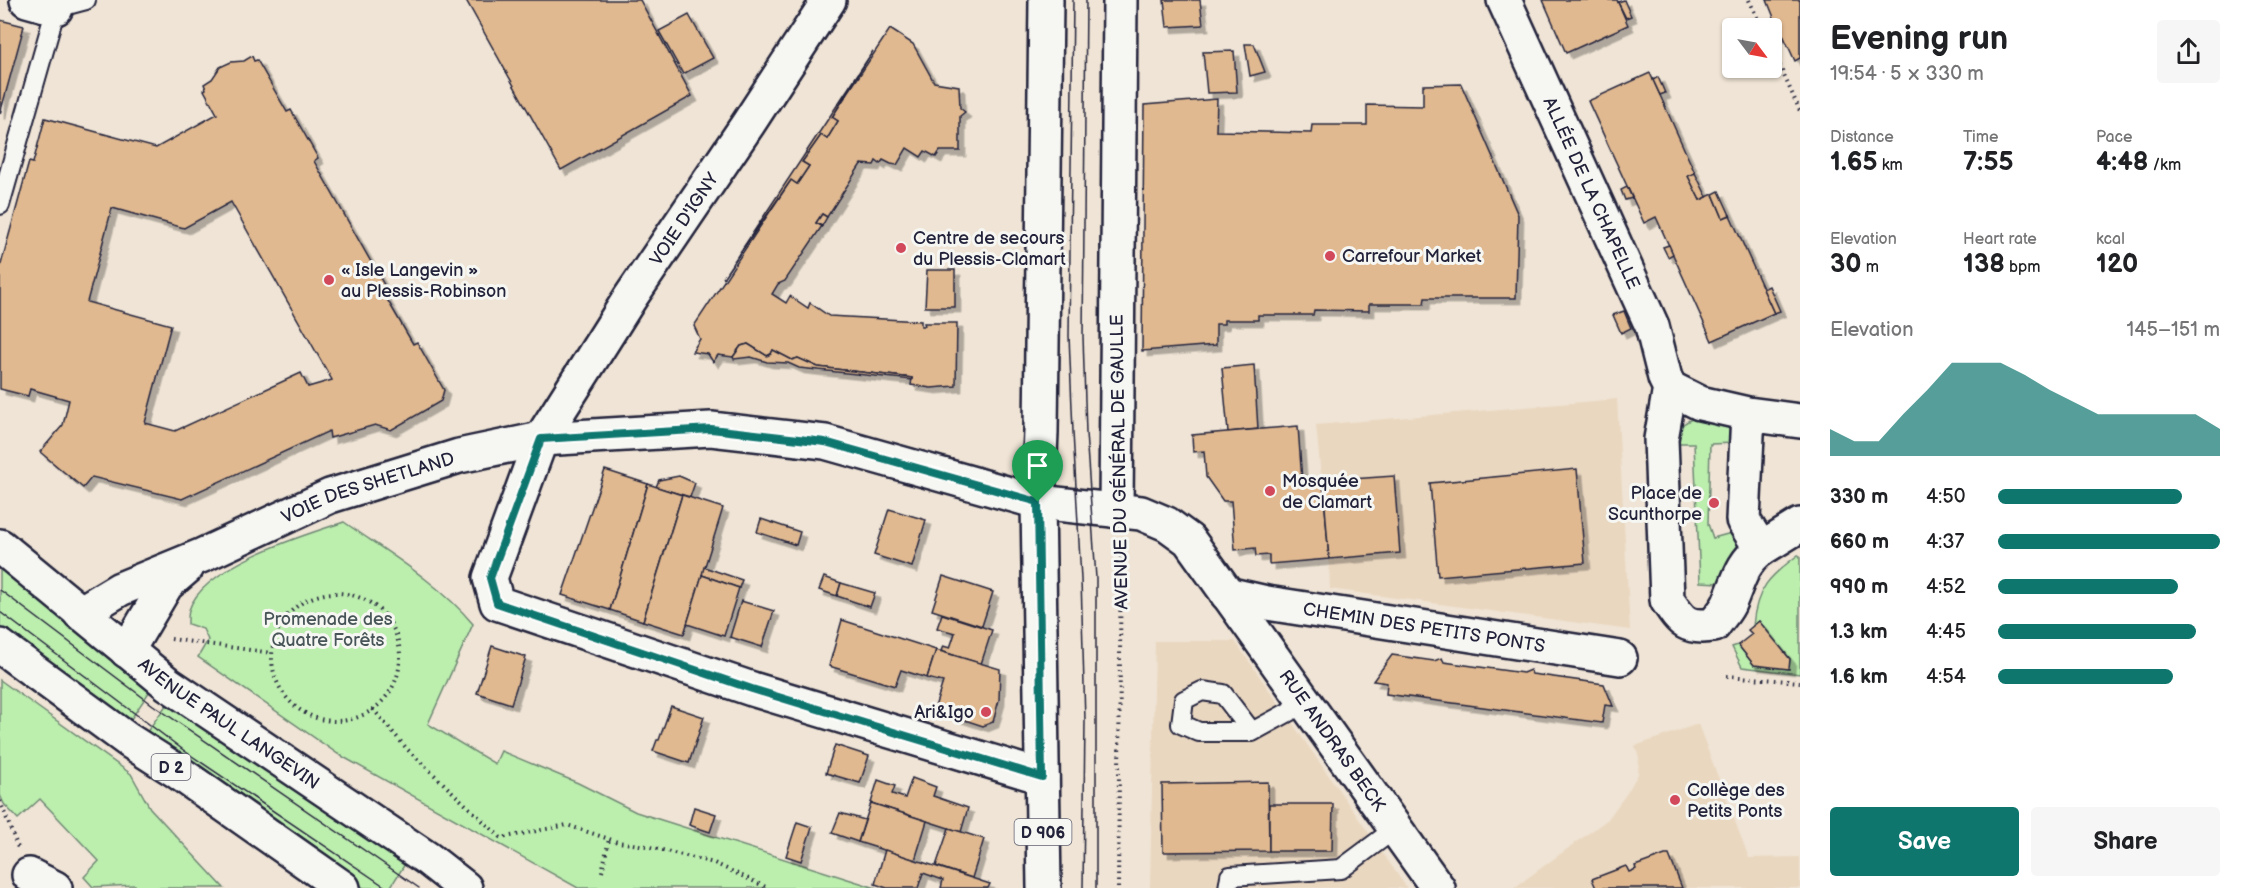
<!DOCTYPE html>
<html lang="en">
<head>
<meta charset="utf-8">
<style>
	:root { --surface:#fff; --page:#f6f6f6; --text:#202124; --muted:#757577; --accent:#0f766e }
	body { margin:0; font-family:"Balsamiq Sans",sans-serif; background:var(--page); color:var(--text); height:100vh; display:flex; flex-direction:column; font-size:22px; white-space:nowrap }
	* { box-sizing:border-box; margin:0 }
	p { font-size:20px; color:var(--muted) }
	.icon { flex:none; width:33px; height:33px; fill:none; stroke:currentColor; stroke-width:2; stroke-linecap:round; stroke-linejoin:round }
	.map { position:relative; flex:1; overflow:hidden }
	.sheet { display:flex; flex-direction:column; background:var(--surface); width:450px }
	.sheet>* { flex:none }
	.needle { width:39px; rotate:122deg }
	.buttons { position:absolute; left:1722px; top:18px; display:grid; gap:12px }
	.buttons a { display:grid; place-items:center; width:60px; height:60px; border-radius:6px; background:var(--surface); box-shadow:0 2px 4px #0004; font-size:30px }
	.pin { position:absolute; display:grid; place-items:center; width:51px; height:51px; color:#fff; margin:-62px -26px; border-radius:50% 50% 50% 0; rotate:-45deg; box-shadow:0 0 6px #0007 }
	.pin .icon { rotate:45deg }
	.round { display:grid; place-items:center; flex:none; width:63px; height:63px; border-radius:6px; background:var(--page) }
	.summary { display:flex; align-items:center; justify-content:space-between; height:102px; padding:0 30px }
	h1 { font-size:33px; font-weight:700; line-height:45px }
	.figures { display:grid; grid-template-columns:repeat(3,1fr); gap:9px; height:102px; padding:6px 30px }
	.figures div { display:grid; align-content:center }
	.figures b { font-size:26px; font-weight:700 }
	.figures small { font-size:16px; font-weight:400 }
	.figures p { font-size:16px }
	.chart { height:168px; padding:12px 30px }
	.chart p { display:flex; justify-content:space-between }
	.chart svg { width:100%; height:108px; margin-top:6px; fill:var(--accent); opacity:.7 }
	.action { display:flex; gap:12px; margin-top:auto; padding:12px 30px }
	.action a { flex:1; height:69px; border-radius:6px; background:var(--accent); color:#fff; font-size:24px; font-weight:700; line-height:69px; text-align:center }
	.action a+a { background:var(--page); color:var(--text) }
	ul { padding:0 30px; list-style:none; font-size:20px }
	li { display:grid; grid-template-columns:96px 72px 1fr; align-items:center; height:45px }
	li i { height:15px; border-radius:8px; background:var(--accent) }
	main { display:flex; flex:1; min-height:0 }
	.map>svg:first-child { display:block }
</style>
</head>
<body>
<main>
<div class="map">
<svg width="1800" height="888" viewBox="0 0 1800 888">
	<defs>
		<filter id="shadow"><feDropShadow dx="5.5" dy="5.5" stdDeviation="0" flood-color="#0004"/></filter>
	</defs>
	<rect width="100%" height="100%" fill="#efe4d5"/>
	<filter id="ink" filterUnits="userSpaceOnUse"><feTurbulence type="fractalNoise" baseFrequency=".0167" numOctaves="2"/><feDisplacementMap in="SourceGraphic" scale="12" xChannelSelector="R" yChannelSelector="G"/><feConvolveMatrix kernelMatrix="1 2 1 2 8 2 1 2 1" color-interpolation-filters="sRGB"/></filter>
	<g filter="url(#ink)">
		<!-- built -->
		<g fill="#ead7c0">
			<polygon points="1617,399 1630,630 1330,589 1329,559 1316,425"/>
			<polygon points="1155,641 1235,641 1407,888 1150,888"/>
			<polygon points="1698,724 1749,858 1800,857 1800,888 1514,888 1608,819 1627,793 1638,774 1639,758 1635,746"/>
		</g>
		<!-- green -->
		<g fill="#bceeae" stroke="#6f8874" stroke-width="1.5">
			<path d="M1692,419L1719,422L1735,433V443L1710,444L1708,524L1713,538L1735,532L1738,546L1720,583L1700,582L1694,443H1678C1677,430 1680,424 1692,419Z"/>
			<path d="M344,522C388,553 438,582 473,624L428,724L495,764L501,751L578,783L636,812L876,888H578L338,754L198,657L208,640L203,629L188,624C188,620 188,614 189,610C203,566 303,535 344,522Z"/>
			<path d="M1798,555L1800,556V674L1742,667L1732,647L1738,645L1754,665L1789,669L1790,659L1759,621L1753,626C1756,588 1770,576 1798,555Z"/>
			<polygon points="0,565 154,685 125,728 0,631"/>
			<polygon points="0,680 131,774 150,808 224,888 135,888 135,885 93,887 84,877 99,861 40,799 18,819 4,804 0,795"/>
			<polygon points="172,697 365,837 405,864 390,888 364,888 330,868 141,740"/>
		</g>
		<!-- building -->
		<g fill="#e0b990" stroke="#22223b" stroke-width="1.5" fill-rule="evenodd" filter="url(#shadow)">
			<polygon points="466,0 640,0 692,96 561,170"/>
			<polygon points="1164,0 1200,0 1203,25 1167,27"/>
			<polygon points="1543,0 1617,0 1628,25 1566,53"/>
			<polygon points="1624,0 1631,16 1626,18 1618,2"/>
			<polygon points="1767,0 1800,0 1800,58 1795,61 1783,35 1775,38 1772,21 1775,20"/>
			<polygon points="689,15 713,58 683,74 659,31"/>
			<polygon points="0,20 24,26 0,114"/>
			<polygon points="890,29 913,44 934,82 959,86 960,108 965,112 960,116 960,151 940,151 936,157 925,151 921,157 907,148 897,165 891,164 883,160 880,164 876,161 874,165 861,164 827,217 822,214 816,223 822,226 785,281 778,284 772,294 786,303 790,296 808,308 810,303 829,316 921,321 921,326 925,326 924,323 957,323 956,386 931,388 911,385 912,378 818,367 798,358 792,360 773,350 771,354 767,356 748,344 741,346 733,357 718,355 713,362 708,354 692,352 700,339 694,326 791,180 797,184 809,166 802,162 821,135 827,139 838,121 832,117"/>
			<polygon points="1245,44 1254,44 1265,72 1250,76"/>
			<polygon points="873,51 832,117 838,121 827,139 821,135 802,162 809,166 797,184 791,180 723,278"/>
			<polygon points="1234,51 1237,92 1207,93 1203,52"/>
			<path d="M252,56L254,61L257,60L287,112L291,110L318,158L314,161L388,292L384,294L413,344L417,342L444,390L441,401L391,430L375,425L330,438L329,431L182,499L92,477L83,488L40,452L63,425L69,400L30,389L28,396L0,389V268L29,162L33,163L45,118L156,148L217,114L204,90L206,89L204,84L212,79L220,67L231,62L244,61ZM231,202L332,380L308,387L301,373L175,431L145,423L171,325L87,302L112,208L184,228Z"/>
			<polygon points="1650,73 1695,173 1688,176 1700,200 1713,194 1723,218 1730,215 1774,313 1712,341 1656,217 1644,223 1588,101"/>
			<polygon points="1658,77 1665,93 1660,95 1653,80"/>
			<polygon points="1461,84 1518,215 1516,298 1425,298 1424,304 1369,304 1369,311 1314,310 1313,315 1258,315 1258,320 1224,320 1224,324 1216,324 1216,345 1142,351 1144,105 1217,99 1216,131 1311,133 1312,125 1367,125 1367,105 1423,106 1423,85"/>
			<polygon points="1695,173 1707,197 1700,200 1688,176"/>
			<polygon points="1627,187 1632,198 1625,200 1621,190"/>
			<polygon points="1719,191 1730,215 1723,218 1713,194"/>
			<polygon points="822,214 827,217 822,226 816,223"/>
			<polygon points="1669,245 1673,254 1668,257 1663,247"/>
			<polygon points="927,270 955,270 955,307 925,307"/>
			<polygon points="1769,286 1780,311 1774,313 1763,289"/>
			<polygon points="1624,311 1631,328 1621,333 1613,315"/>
			<polygon points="748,344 767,356 771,354 773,350 792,360 798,358 818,367 912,378 912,380 799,368 788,363 767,362 751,357 734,359 733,357 741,346"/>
			<polygon points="1254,365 1258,429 1228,432 1222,368"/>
			<polygon points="1298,426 1302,481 1323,481 1329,559 1269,564 1269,555 1256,556 1255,548 1235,550 1231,501 1223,501 1206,477 1204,451 1193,452 1192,435"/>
			<polygon points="1577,469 1585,563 1438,576 1430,483"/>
			<polygon points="605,470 648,484 610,610 562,595"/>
			<polygon points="679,476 695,483 690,497 656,487 659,480"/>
			<polygon points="1394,476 1400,553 1329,559 1323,481"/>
			<polygon points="648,484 682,495 643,621 610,610"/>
			<polygon points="682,495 723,508 684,634 643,621"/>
			<polygon points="889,509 926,520 912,567 874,555"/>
			<polygon points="761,519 800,532 796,545 757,532"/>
			<polygon points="704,567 742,580 739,588 702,575"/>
			<polygon points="702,575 739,588 724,636 687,624"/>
			<polygon points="943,576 993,592 982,626 932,610"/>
			<polygon points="824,577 841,583 837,596 819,590"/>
			<polygon points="841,583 875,593 870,607 837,596"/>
			<polygon points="741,601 774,611 762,647 730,637"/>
			<polygon points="942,614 992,630 981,664 941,651 943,646 950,648 955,633 937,628"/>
			<polygon points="842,620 936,650 927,678 901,670 895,686 829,666"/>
			<polygon points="1759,621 1790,659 1789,669 1754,665 1738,645 1752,634 1748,630"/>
			<polygon points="492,646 526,657 511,704 477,693"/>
			<polygon points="936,650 1000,669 999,700 993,722 983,726 934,710 943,682 927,678"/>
			<polygon points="1392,655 1434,661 1442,658 1444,662 1523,673 1530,670 1532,674 1604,684 1613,706 1605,705 1602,723 1386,694 1387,683 1373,681"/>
			<polygon points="671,706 704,717 689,763 653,751 657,740 659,740"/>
			<polygon points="835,745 869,756 860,783 826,773"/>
			<polygon points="912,778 936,787 933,796 968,808 961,832 871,803 878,780 895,786 892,794 905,798"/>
			<polygon points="1268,782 1269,851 1163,852 1162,784"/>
			<polygon points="871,803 927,821 915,860 858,842"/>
			<polygon points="1269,804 1333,804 1332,851 1269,851"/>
			<polygon points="694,807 716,814 710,832 689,825"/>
			<polygon points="840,813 865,820 858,842 832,833"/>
			<polygon points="797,822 812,827 801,861 786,856"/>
			<polygon points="949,828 984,839 972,878 936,866"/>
			<polygon points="885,850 990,884 988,888 941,888 943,880 923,873 918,888 887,888 875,884"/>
			<polygon points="1665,855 1669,855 1682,888 1596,888 1592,879 1626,866 1629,872 1636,869 1635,866"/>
		</g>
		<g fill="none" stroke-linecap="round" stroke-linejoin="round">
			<!-- lane casing -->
			<g stroke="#22223b" stroke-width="22">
				<g id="lane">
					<polyline points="0,205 56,8 86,0"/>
					<polyline points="1252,732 1223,694 1202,691 1184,700 1181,724 1199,732 1252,732 1307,702"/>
					<polyline points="1228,888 1230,876 1341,869 1396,828"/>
				</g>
			</g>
			<!-- street casing -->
			<g stroke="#22223b" stroke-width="38">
				<g id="street">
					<polyline points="27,0 56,8"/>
					<polyline points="829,0 748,124 630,298 541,439 490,578 497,603 752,689 1042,777"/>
					<path id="s1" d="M1504,0L1652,326L1665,378L1670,388"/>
					<path d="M1748,414L1743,520L1761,549C1742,563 1739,580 1730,601C1727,610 1719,617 1714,625C1686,629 1682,622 1667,600L1661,439L1670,388L1700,403L1748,414L1800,421"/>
					<polyline points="1116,511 1120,0"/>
					<polyline points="1761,549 1800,525"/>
					<path id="s2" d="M1227,594L1267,603L1620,658"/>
					<polyline points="29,875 55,888"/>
				</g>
			</g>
			<!-- primary casing -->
			<g stroke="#22223b" stroke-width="38">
				<g id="primary">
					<path id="s3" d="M0,546L168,684L428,859L465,888"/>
					<path id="s4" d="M80,613L120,589L203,555L330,496L459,456L541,439L711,429L825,442L1038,502L1141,513L1167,524L1189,540L1438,888"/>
					<polyline points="0,646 128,740 175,770 343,888"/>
					<polyline points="127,651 166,585 187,567"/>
					<polyline points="1044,888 1038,502 1041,432 1046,0"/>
				</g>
			</g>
			<!-- path -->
			<g stroke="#22223b" stroke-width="4" stroke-dasharray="1.5 4.5" stroke-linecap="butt">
				<polyline points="1749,0 1762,28"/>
				<polyline points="1772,49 1800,111"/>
				<circle cx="336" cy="657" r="64"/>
				<polyline points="171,639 272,653"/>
				<polyline points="1727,676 1800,682"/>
				<polyline points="373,709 408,750 501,838 567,825 618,842 646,846 714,863 768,888"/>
				<polyline points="0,801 18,848"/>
				<polyline points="602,872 609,839"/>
				<polyline points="1118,888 1121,541"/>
			</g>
			<!-- lane -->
			<use href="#lane" stroke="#f6f6f2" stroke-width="18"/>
			<!-- street -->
			<use href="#street" stroke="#f6f6f2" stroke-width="33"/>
			<!-- primary -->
			<use href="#primary" stroke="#f6f6f2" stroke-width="33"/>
			<!-- tram -->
			<g stroke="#22223b" stroke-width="1.5">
				<polyline points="1073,0 1069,336 1073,432 1081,579 1085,721 1083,888"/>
				<polyline points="1086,0 1083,336 1086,433 1096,578 1096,888"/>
				<polyline points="0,590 153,705 419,888"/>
				<polyline points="0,612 186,752 387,888"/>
			</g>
		</g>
	</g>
	<g fill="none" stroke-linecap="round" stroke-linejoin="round" filter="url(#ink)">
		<!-- route casing -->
		<g stroke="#fff" stroke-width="12">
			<polygon id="route" points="711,429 825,442 1038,502 1042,777 752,689 497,603 490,578 541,439"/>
		</g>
		<!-- route -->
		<use href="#route" stroke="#0f766e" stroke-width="8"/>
	</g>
	<!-- markers -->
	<g fill="#d1495b" stroke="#f6f6f2" stroke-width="2">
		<circle cx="901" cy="248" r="6"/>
		<circle cx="1330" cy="256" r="6"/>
		<circle cx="329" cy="280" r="6"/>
		<circle cx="1270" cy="491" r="6"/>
		<circle cx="1714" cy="503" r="6"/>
		<circle cx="986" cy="712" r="6"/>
		<circle cx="1675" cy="800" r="6"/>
	</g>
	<g text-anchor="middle" stroke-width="6" stroke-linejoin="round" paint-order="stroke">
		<!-- shield labels -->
		<g fill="#f6f6f2" stroke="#626272" stroke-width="1.5">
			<rect x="151.5" y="754" width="39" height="26" rx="4.5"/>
			<rect x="1014.5" y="819" width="57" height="26" rx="4.5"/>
		</g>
		<g font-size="16" font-weight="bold" fill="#22223b">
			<text x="171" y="773">D 2</text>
			<text x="1043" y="838">D 906</text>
		</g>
		<!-- street labels -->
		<g font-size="18" fill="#22223b" stroke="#f6f6f2">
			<text dy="6" stroke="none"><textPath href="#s1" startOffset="212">ALLÉE DE LA CHAPELLE</textPath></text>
			<text transform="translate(684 219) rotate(-56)" y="6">VOIE D'IGNY</text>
			<text transform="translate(1119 462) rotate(-91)" y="6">AVENUE DU GÉNÉRAL DE GAULLE</text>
			<text dy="6" stroke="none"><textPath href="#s4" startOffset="315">VOIE DES SHETLAND</textPath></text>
			<text dy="6" stroke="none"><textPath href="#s2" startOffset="200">CHEMIN DES PETITS PONTS</textPath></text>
			<text dy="6" stroke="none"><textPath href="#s3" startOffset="290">AVENUE PAUL LANGEVIN</textPath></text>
			<text dy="6" stroke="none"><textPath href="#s4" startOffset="1407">RUE ANDRAS BECK</textPath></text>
		</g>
		<!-- poi labels -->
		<g font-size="18" fill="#22223b" stroke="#f6f6f2" text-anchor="start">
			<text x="913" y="244">Centre de secours<tspan x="913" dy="21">du Plessis-Clamart</tspan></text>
			<text x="1342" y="262">Carrefour Market</text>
			<text x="341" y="276">« Isle Langevin »<tspan x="341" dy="21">au Plessis-Robinson</tspan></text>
			<text x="1282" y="487">Mosquée<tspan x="1282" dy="21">de Clamart</tspan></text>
			<text x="1702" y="499" text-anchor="end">Place de<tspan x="1702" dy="21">Scunthorpe</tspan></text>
			<text x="974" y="718" text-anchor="end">Ari&amp;Igo</text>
			<text x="1687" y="796">Collège des<tspan x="1687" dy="21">Petits Ponts</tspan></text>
		</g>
		<!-- park labels -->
		<g font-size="18" fill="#485558" stroke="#f6f6f2">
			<text x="328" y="625">Promenade des<tspan x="328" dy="21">Quatre Forêts</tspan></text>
		</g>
	</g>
</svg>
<div class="buttons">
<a><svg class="needle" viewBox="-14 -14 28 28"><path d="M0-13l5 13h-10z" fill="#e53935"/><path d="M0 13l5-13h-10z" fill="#757577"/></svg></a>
</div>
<div class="pin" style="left:1038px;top:502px;background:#1e9e55"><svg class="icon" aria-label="arrive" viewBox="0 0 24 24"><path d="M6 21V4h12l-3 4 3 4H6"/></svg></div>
</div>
<section class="sheet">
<div class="summary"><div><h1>Evening run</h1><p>19:54 · 5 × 330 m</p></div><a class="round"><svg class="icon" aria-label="share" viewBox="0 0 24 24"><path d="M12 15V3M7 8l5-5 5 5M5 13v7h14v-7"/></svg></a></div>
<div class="figures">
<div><p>Distance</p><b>1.65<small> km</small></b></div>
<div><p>Time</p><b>7:55</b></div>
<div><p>Pace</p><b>4:48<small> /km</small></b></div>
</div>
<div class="figures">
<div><p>Elevation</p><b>30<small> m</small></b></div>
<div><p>Heart rate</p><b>138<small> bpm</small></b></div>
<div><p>kcal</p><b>120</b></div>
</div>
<div class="chart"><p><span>Elevation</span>145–151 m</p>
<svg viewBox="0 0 160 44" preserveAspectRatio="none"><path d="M0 44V33L10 38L20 38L30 27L40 17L50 6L60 6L70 6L80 11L90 17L100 22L110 27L120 27L130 27L140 27L150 27L160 33V44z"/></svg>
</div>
<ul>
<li><b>330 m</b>4:50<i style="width:83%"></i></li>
<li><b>660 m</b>4:37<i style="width:100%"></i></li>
<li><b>990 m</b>4:52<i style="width:81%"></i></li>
<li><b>1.3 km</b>4:45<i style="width:89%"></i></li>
<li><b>1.6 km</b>4:54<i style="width:79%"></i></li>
</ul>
<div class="action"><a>Save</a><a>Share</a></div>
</section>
</main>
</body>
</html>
